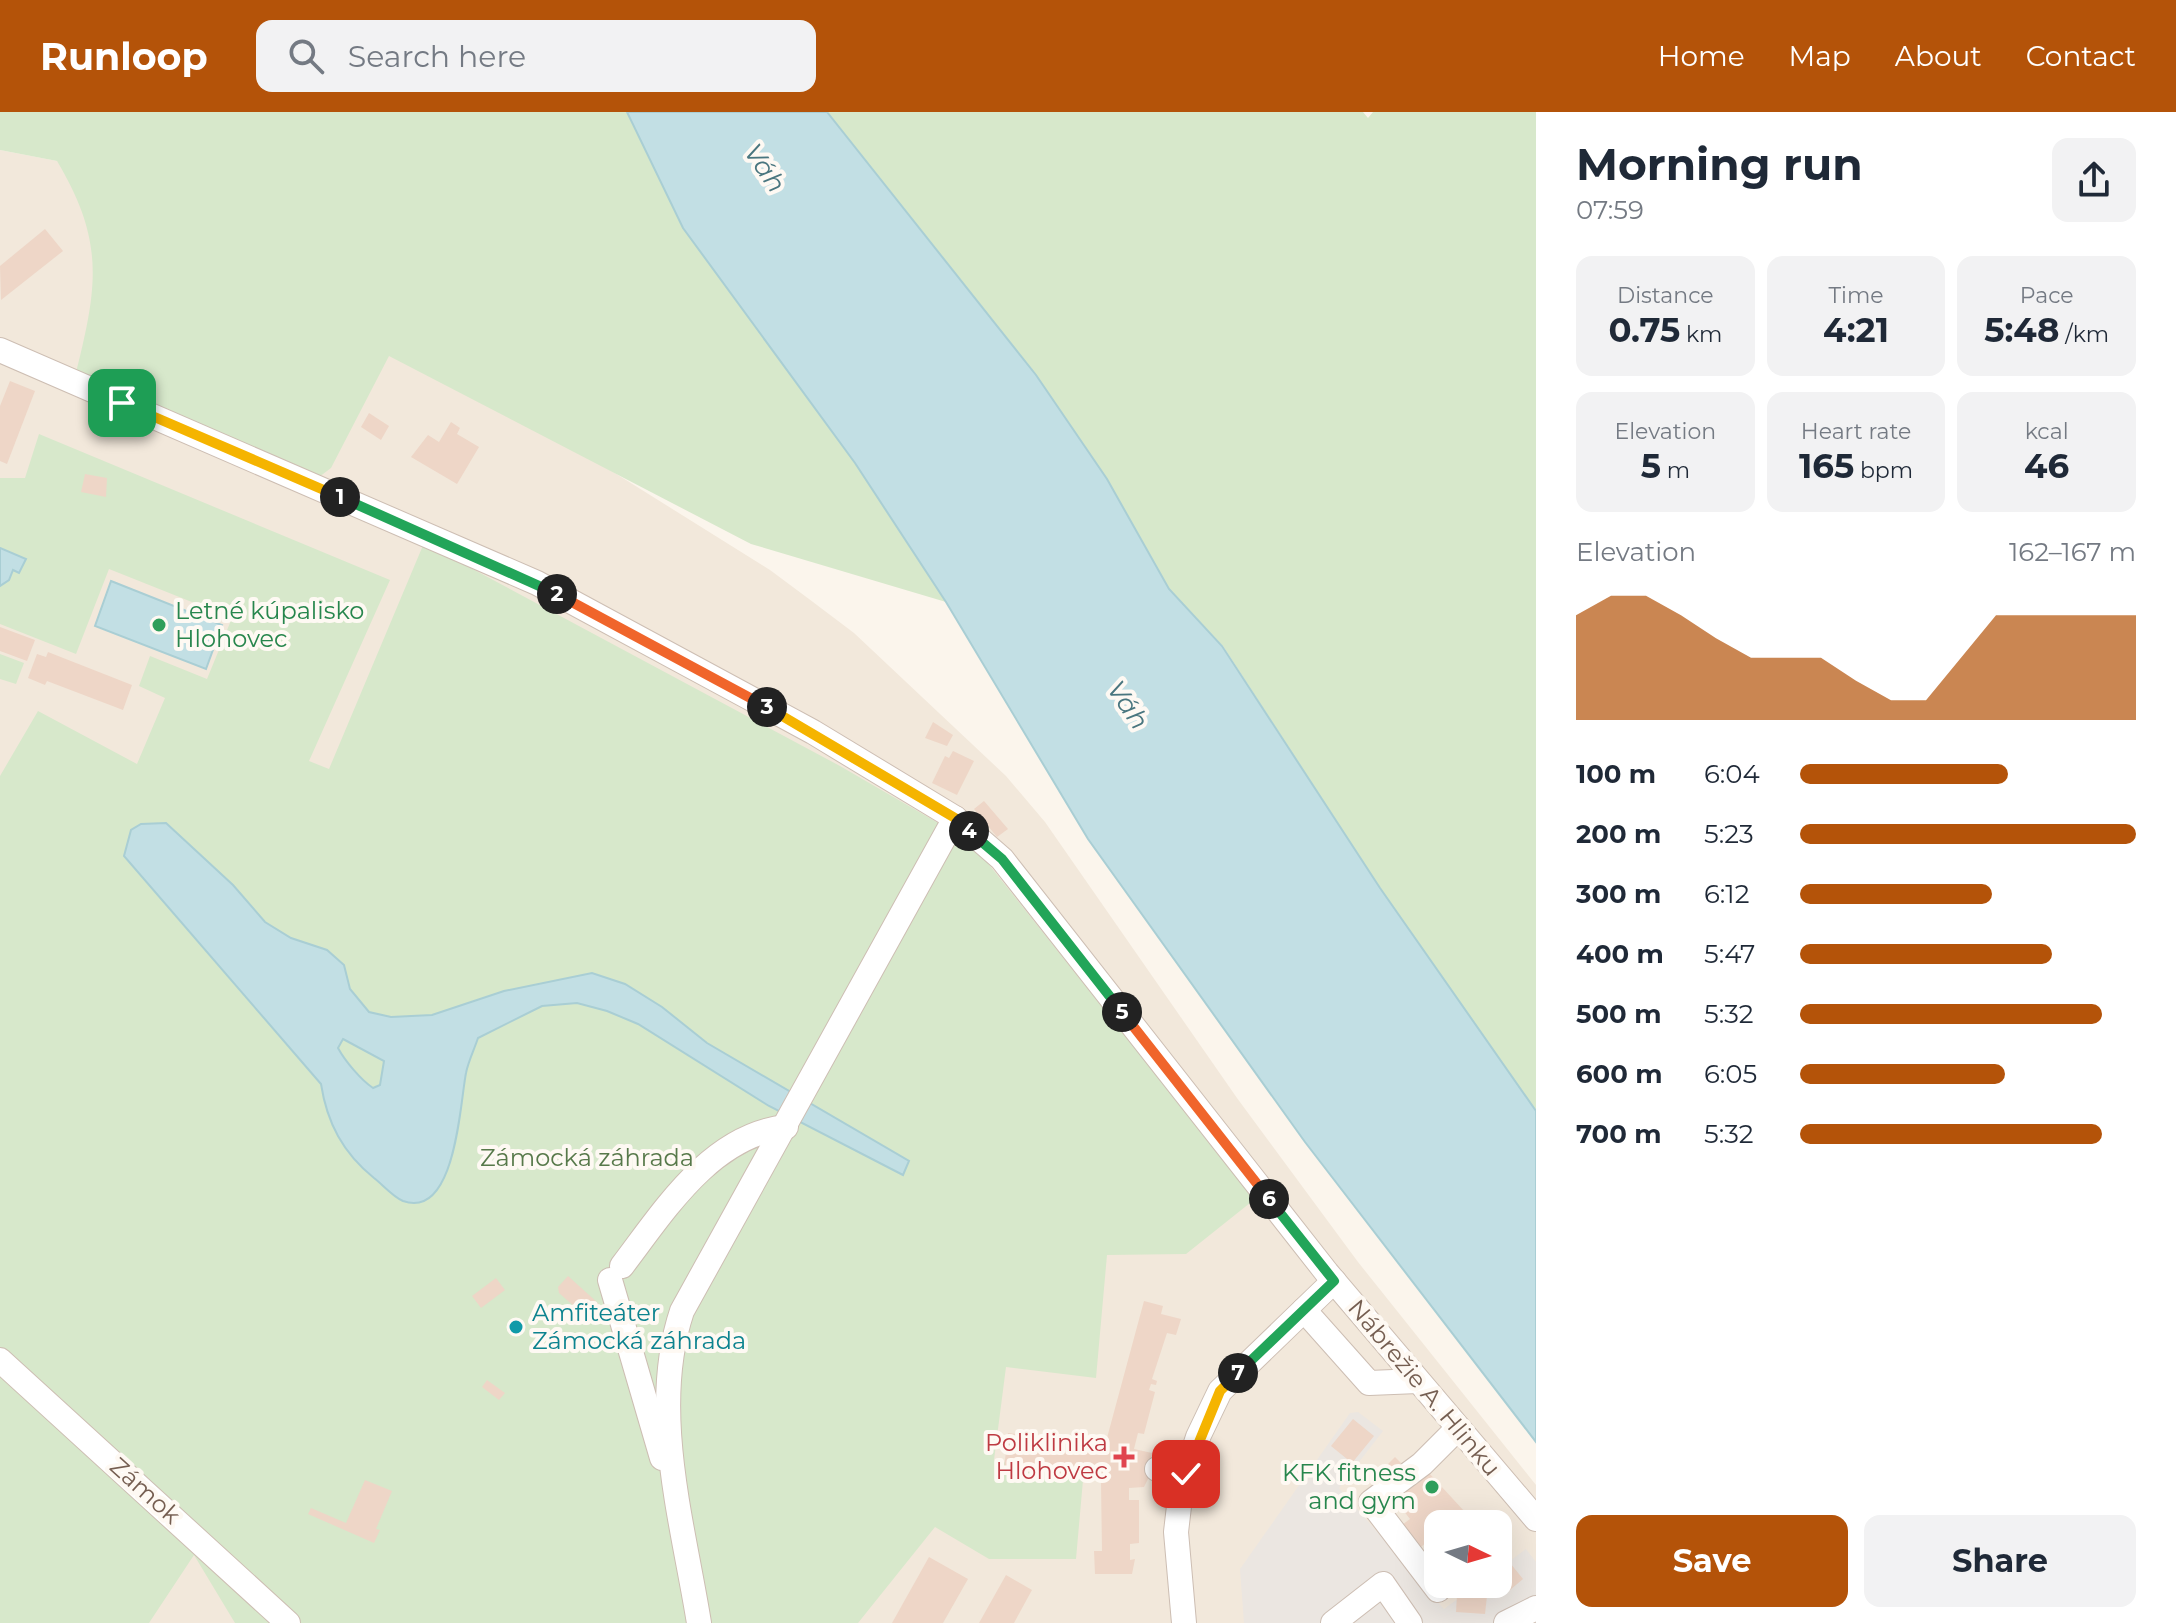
<!DOCTYPE html>
<html lang="en">
<head>
<meta charset="utf-8">
<style>
	:root { --surface:#fff; --page:#f2f2f3; --text:#1f2937; --muted:#747a83; --accent:#b45309 }
	body { margin:0; font-family:Montserrat,sans-serif; background:var(--page); color:var(--text); height:100vh; display:flex; flex-direction:column; font-size:30px; white-space:nowrap }
	* { box-sizing:border-box; margin:0 }
	p { font-size:26px; color:var(--muted) }
	.icon { flex:none; width:44px; height:44px; fill:none; stroke:currentColor; stroke-width:2; stroke-linecap:round; stroke-linejoin:round }
	.map { position:relative; flex:1; overflow:hidden }
	.side { display:flex; flex-direction:column; background:var(--surface); width:640px }
	.side>* { flex:none }
	.needle { width:52px; rotate:95deg }
	.tools { position:absolute; left:1424px; top:1398px; display:grid; gap:16px }
	.tools a { display:grid; place-items:center; width:88px; height:88px; border-radius:16px; background:var(--surface); box-shadow:0 8px 32px #0002; font-size:40px }
	.pin { position:absolute; display:grid; place-items:center; width:68px; height:68px; color:#fff; margin:-34px; border-radius:16px; box-shadow:0 4px 12px #0006 }
	.km { position:absolute; width:40px; height:40px; margin:-20px; border-radius:50%; background:#222; color:#fff; font-size:22px; line-height:40px; text-align:center }
	.round { display:grid; place-items:center; flex:none; width:84px; height:84px; border-radius:16px; background:var(--page) }
	.headline { display:flex; align-items:center; justify-content:space-between; height:136px; padding:0 40px }
	h1 { font-size:44px; font-weight:700; line-height:60px }
	.figures { display:grid; grid-template-columns:repeat(3,1fr); gap:12px; height:136px; padding:8px 40px }
	.figures div { display:grid; align-content:center; border-radius:16px; background:var(--page); text-align:center }
	.figures b { font-size:34px; font-weight:700 }
	.figures small { font-size:22px; font-weight:400 }
	.figures p { font-size:22px }
	.chart { height:224px; padding:16px 40px }
	.chart p { display:flex; justify-content:space-between }
	.chart svg { width:100%; height:144px; margin-top:8px; fill:var(--accent); opacity:.7 }
	.action { display:flex; gap:16px; margin-top:auto; padding:16px 40px }
	.action a { flex:1; height:92px; border-radius:16px; background:var(--accent); color:#fff; font-size:32px; font-weight:700; line-height:92px; text-align:center }
	.action a+a { background:var(--page); color:var(--text) }
	ul { padding:0 40px; list-style:none; font-size:26px }
	li { display:grid; grid-template-columns:128px 96px 1fr; align-items:center; height:60px }
	li i { height:20px; border-radius:10px; background:var(--accent) }
	header { display:flex; align-items:center; gap:48px; box-sizing:border-box; height:112px; padding:0 40px; background:var(--accent); color:#fff }
	header strong { font-size:38px }
	nav { display:flex; gap:44px; margin-inline-start:auto; font-size:28px }
	.search { width:560px; height:72px; background:var(--page); display:flex; align-items:center; gap:20px; box-sizing:border-box; padding:0 28px; border-radius:16px; color:var(--muted); font-size:30px }
	main { display:flex; flex:1; min-height:0 }
	.map>svg:first-child { display:block }
</style>
</head>
<body>
<header>
<strong>Runloop</strong>
<div class="search"><svg class="icon" aria-label="search" viewBox="0 0 24 24"><circle cx="10" cy="10" r="6"/><path d="M15 15l6 6"/></svg>Search here</div>
<nav><a>Home</a><a>Map</a><a>About</a><a>Contact</a></nav>
</header>
<main>
<div class="map">
<svg width="1536" height="1511" viewBox="0 0 1536 1511">
	<rect width="100%" height="100%" fill="#fbf5ec"/>
	<!-- residential -->
	<path fill="#f2e8db" fill-rule="evenodd" d="M0,38L57,49L293,187L466,268L770,458L809,487L854,521L1006,664L1045,710L1237,986L1358,1150L1536,1373V1511H0ZM1438,1412H1498V1472H1438Z"/>
	<!-- industrial -->
	<polygon fill="#ebe6e1" points="1358,1300 1383,1319 1339,1376 1444,1497 1478,1472 1498,1472 1498,1458 1526,1437 1536,1450 1536,1511 1244,1511 1240,1457 1350,1301"/>
	<!-- green -->
	<g fill="#d7e8cb">
		<path d="M0,0H627L683,116L855,351L946,490L751,432L389,244L331,356L319,365L75,265C97,176 106,131 57,49L0,38Z"/>
		<polygon points="827,0 1363,0 1368,6 1373,0 1536,0 1536,999 1380,776 1223,534 1169,477 1106,367 1036,263"/>
		<polygon points="39,322 390,468 309,649 329,657 424,431 840,654 971,730 1255,1087 1186,1142 1107,1143 1096,1266 1006,1255 994,1348 1083,1368 1076,1447 989,1447 935,1415 858,1511 235,1511 194,1443 149,1511 0,1511 0,664 38,599 137,652 165,586 139,574 150,544 207,567 232,506 109,457 76,542 0,512 0,366 25,366"/>
		<polygon points="0,542 24,551 16,572 0,567"/>
	</g>
	<!-- water -->
	<g fill="#c2dfe4" stroke="#a9ced4" stroke-width="2" fill-rule="evenodd">
		<polygon points="627,0 827,0 1036,263 1107,367 1169,477 1222,534 1380,776 1536,999 1536,1330 1305,1030 1088,727 946,490 855,351 683,116"/>
		<polygon points="0,436 26,447 19,461 13,458 9,468 0,474"/>
		<polygon points="111,469 222,513 206,557 95,514"/>
		<path d="M166,711L233,773L265,810L291,826L327,838L344,853L350,877L369,900L391,905L432,903L504,879L592,861L625,872L662,895L707,931L909,1049L903,1063L769,994L638,912L607,899L577,891L542,894L478,926C474,938 468,950 466,961C460,990 456,1108 403,1089C393,1085 382,1072 374,1066C343,1041 327,1011 321,972L124,744L131,718L141,712ZM343,927L384,949L380,973L373,976C361,968 345,949 338,936Z"/>
	</g>
	<!-- building -->
	<g fill="#eed6c7">
		<polygon points="45,117 63,139 1,188 0,154"/>
		<polygon points="10,269 35,279 7,352 0,349 0,294"/>
		<polygon points="369,301 389,314 381,328 361,315"/>
		<polygon points="451,310 460,316 457,322 479,335 457,372 411,345 428,323 439,330"/>
		<polygon points="85,362 107,366 106,385 81,380"/>
		<polygon points="0,515 35,528 27,549 0,539"/>
		<polygon points="48,540 132,573 123,598 47,569 45,573 28,566 37,542 46,545"/>
		<polygon points="933,610 953,623 947,634 925,626"/>
		<polygon points="953,639 974,649 957,683 932,671 945,644 949,646"/>
		<polygon points="984,689 1008,717 997,725 974,697"/>
		<polygon points="568,1164 599,1192 589,1203 583,1202 559,1181 558,1175"/>
		<polygon points="496,1166 505,1178 481,1196 472,1184"/>
		<polygon points="1144,1189 1163,1194 1161,1202 1181,1207 1176,1223 1167,1221 1152,1267 1157,1269 1156,1273 1151,1272 1149,1278 1155,1280 1144,1322 1138,1321 1134,1337 1152,1341 1151,1347 1157,1349 1144,1375 1129,1376 1129,1388 1139,1388 1139,1431 1130,1432 1130,1448 1135,1447 1132,1462 1095,1462 1094,1439 1102,1439 1101,1370 1106,1370 1106,1365 1083,1362 1082,1366 1004,1357 1008,1321 1087,1331 1086,1335 1104,1337"/>
		<polygon points="487,1268 505,1281 499,1288 482,1275"/>
		<polygon points="1353,1307 1374,1324 1352,1351 1331,1334"/>
		<polygon points="1395,1345 1401,1351 1391,1360 1386,1354"/>
		<polygon points="1417,1359 1423,1366 1429,1361 1476,1412 1438,1412 1438,1445 1427,1430 1416,1439 1398,1416 1410,1407 1389,1380"/>
		<polygon points="365,1368 392,1379 376,1417 380,1418 374,1431 308,1402 311,1396 346,1411"/>
		<polygon points="1498,1436 1523,1467 1504,1483 1494,1472 1498,1472"/>
		<polygon points="929,1445 968,1467 943,1511 892,1511"/>
		<polygon points="1006,1463 1032,1478 1014,1511 979,1511"/>
		<polygon points="1457,1482 1487,1484 1485,1502 1456,1500"/>
	</g>
	<g fill="none" stroke-linecap="round" stroke-linejoin="round">
		<!-- minor casing -->
		<g stroke="#cdbeb3" stroke-width="26">
			<g id="minor">
				<polyline points="0,238 537,471 813,620 955,706 1002,747 1327,1161 1536,1407"/>
				<path d="M622,1154C664,1099 711,1023 786,1015"/>
				<polyline points="610,1168 662,1346"/>
				<polyline points="1304,1198 1369,1271 1418,1269"/>
				<polyline points="0,1248 288,1511"/>
				<polyline points="1157,1357 1186,1362"/>
				<polyline points="1438,1478 1371,1390 1422,1352 1458,1316"/>
				<path d="M699,1511C683,1411 649,1298 682,1199L955,706"/>
				<polyline points="1184,1511 1176,1420 1181,1377 1198,1325 1220,1279 1334,1169"/>
				<polyline points="1333,1511 1383,1472 1410,1511"/>
				<polyline points="1506,1511 1536,1496"/>
			</g>
		</g>
		<!-- minor -->
		<use href="#minor" stroke="#fff" stroke-width="24"/>
	</g>
	<g fill="none" stroke-linecap="round" stroke-linejoin="round">
		<!-- split-1 casing -->
		<g stroke="#fff" stroke-width="16">
			<polyline id="split-1" points="122,291 340,385"/>
		</g>
		<!-- split-2 casing -->
		<g stroke="#fff" stroke-width="16">
			<polyline id="split-2" points="340,385 557,482"/>
		</g>
		<!-- split-3 casing -->
		<g stroke="#fff" stroke-width="16">
			<polyline id="split-3" points="557,482 767,595"/>
		</g>
		<!-- split-4 casing -->
		<g stroke="#fff" stroke-width="16">
			<polyline id="split-4" points="767,595 955,706 969,719"/>
		</g>
		<!-- split-5 casing -->
		<g stroke="#fff" stroke-width="16">
			<polyline id="split-5" points="969,719 1002,747 1122,900"/>
		</g>
		<!-- split-6 casing -->
		<g stroke="#fff" stroke-width="16">
			<polyline id="split-6" points="1122,900 1269,1087"/>
		</g>
		<!-- split-7 casing -->
		<g stroke="#fff" stroke-width="16">
			<polyline id="split-7" points="1238,1261 1334,1169 1269,1087"/>
		</g>
		<!-- split-8 casing -->
		<g stroke="#fff" stroke-width="16">
			<polyline id="split-8" points="1186,1362 1220,1279 1238,1261"/>
		</g>
		<!-- split-1 -->
		<use href="#split-1" stroke="#f5b400" stroke-width="10"/>
		<!-- split-2 -->
		<use href="#split-2" stroke="#22a559" stroke-width="10"/>
		<!-- split-3 -->
		<use href="#split-3" stroke="#f0652b" stroke-width="10"/>
		<!-- split-4 -->
		<use href="#split-4" stroke="#f5b400" stroke-width="10"/>
		<!-- split-5 -->
		<use href="#split-5" stroke="#22a559" stroke-width="10"/>
		<!-- split-6 -->
		<use href="#split-6" stroke="#f0652b" stroke-width="10"/>
		<!-- split-7 -->
		<use href="#split-7" stroke="#22a559" stroke-width="10"/>
		<!-- split-8 -->
		<use href="#split-8" stroke="#f5b400" stroke-width="10"/>
	</g>
	<!-- markers -->
	<g fill="#2e9e5b" stroke="#fef9f3" stroke-width="3">
		<circle cx="159" cy="513" r="8"/>
		<circle cx="1432" cy="1375" r="8"/>
	</g>
	<circle fill="#0f9aa8" stroke="#fef9f3" stroke-width="3" cx="516" cy="1215" r="8"/>
	<path fill="#e0444e" stroke="#fef9f3" stroke-width="3" d="M1120 1333h8v8h8v8h-8v8h-8v-8h-8v-8h8z"/>
	<g text-anchor="middle" stroke-width="8" stroke-linejoin="round" paint-order="stroke">
		<!-- leisure labels -->
		<g font-size="24" fill="#27864d" stroke="#fef9f3" text-anchor="start">
			<text x="175" y="507">Letné kúpalisko<tspan x="175" dy="28">Hlohovec</tspan></text>
			<text x="1416" y="1369" text-anchor="end">KFK fitness<tspan x="1416" dy="28">and gym</tspan></text>
		</g>
		<!-- park labels -->
		<g font-size="24" fill="#57794a" stroke="#fef9f3">
			<text x="587" y="1054">Zámocká záhrada</text>
		</g>
		<!-- culture labels -->
		<g font-size="24" fill="#0d838f" stroke="#fef9f3" text-anchor="start">
			<text x="532" y="1209">Amfiteáter<tspan x="532" dy="28">Zámocká záhrada</tspan></text>
		</g>
		<!-- street labels -->
		<g font-size="24" fill="#755e51" stroke="#fef9f3">
			<text transform="translate(1424 1276) rotate(50)" y="8">Nábrežie A. Hlinku</text>
			<text transform="translate(145 1379) rotate(42)" y="8">Zámok</text>
		</g>
		<!-- health labels -->
		<g font-size="24" fill="#be3a42" stroke="#fef9f3" text-anchor="end">
			<text x="1108" y="1339">Poliklinika<tspan x="1108" dy="28">Hlohovec</tspan></text>
		</g>
		<!-- water labels -->
		<g font-size="26" font-style="italic" fill="#49767f" stroke="#fef9f3">
			<text transform="translate(765 56) rotate(56)" y="9">Váh</text>
			<text transform="translate(1128 593) rotate(56)" y="9">Váh</text>
		</g>
	</g>
</svg>
<div class="tools">
<a><svg class="needle" viewBox="-14 -14 28 28"><path d="M0-13l5 13h-10z" fill="#e53935"/><path d="M0 13l5-13h-10z" fill="#747a83"/></svg></a>
</div>
<div class="pin" style="left:122px;top:291px;background:#1e9e55"><svg class="icon" aria-label="arrive" viewBox="0 0 24 24"><path d="M6 21V4h12l-3 4 3 4H6"/></svg></div>
<div class="pin" style="left:1186px;top:1362px;background:#d93025"><svg class="icon" aria-label="check" viewBox="0 0 24 24"><path d="M5 12l5 5 9-10"/></svg></div>
<b class="km" style="left:340px;top:385px">1</b>
<b class="km" style="left:557px;top:482px">2</b>
<b class="km" style="left:767px;top:595px">3</b>
<b class="km" style="left:969px;top:719px">4</b>
<b class="km" style="left:1122px;top:900px">5</b>
<b class="km" style="left:1269px;top:1087px">6</b>
<b class="km" style="left:1238px;top:1261px">7</b>
</div>
<section class="side">
<div class="headline"><div><h1>Morning run</h1><p>07:59</p></div><a class="round"><svg class="icon" aria-label="share" viewBox="0 0 24 24"><path d="M12 15V3M7 8l5-5 5 5M5 13v7h14v-7"/></svg></a></div>
<div class="figures">
<div><p>Distance</p><b>0.75<small> km</small></b></div>
<div><p>Time</p><b>4:21</b></div>
<div><p>Pace</p><b>5:48<small> /km</small></b></div>
</div>
<div class="figures">
<div><p>Elevation</p><b>5<small> m</small></b></div>
<div><p>Heart rate</p><b>165<small> bpm</small></b></div>
<div><p>kcal</p><b>46</b></div>
</div>
<div class="chart"><p><span>Elevation</span>162–167 m</p>
<svg viewBox="0 0 160 44" preserveAspectRatio="none"><path d="M0 44V12L10 6L20 6L30 12L40 19L50 25L60 25L70 25L80 32L90 38L100 38L110 25L120 12L130 12L140 12L150 12L160 12V44z"/></svg>
</div>
<ul>
<li><b>100 m</b>6:04<i style="width:62%"></i></li>
<li><b>200 m</b>5:23<i style="width:100%"></i></li>
<li><b>300 m</b>6:12<i style="width:57%"></i></li>
<li><b>400 m</b>5:47<i style="width:75%"></i></li>
<li><b>500 m</b>5:32<i style="width:90%"></i></li>
<li><b>600 m</b>6:05<i style="width:61%"></i></li>
<li><b>700 m</b>5:32<i style="width:90%"></i></li>
</ul>
<div class="action"><a>Save</a><a>Share</a></div>
</section>
</main>
</body>
</html>
